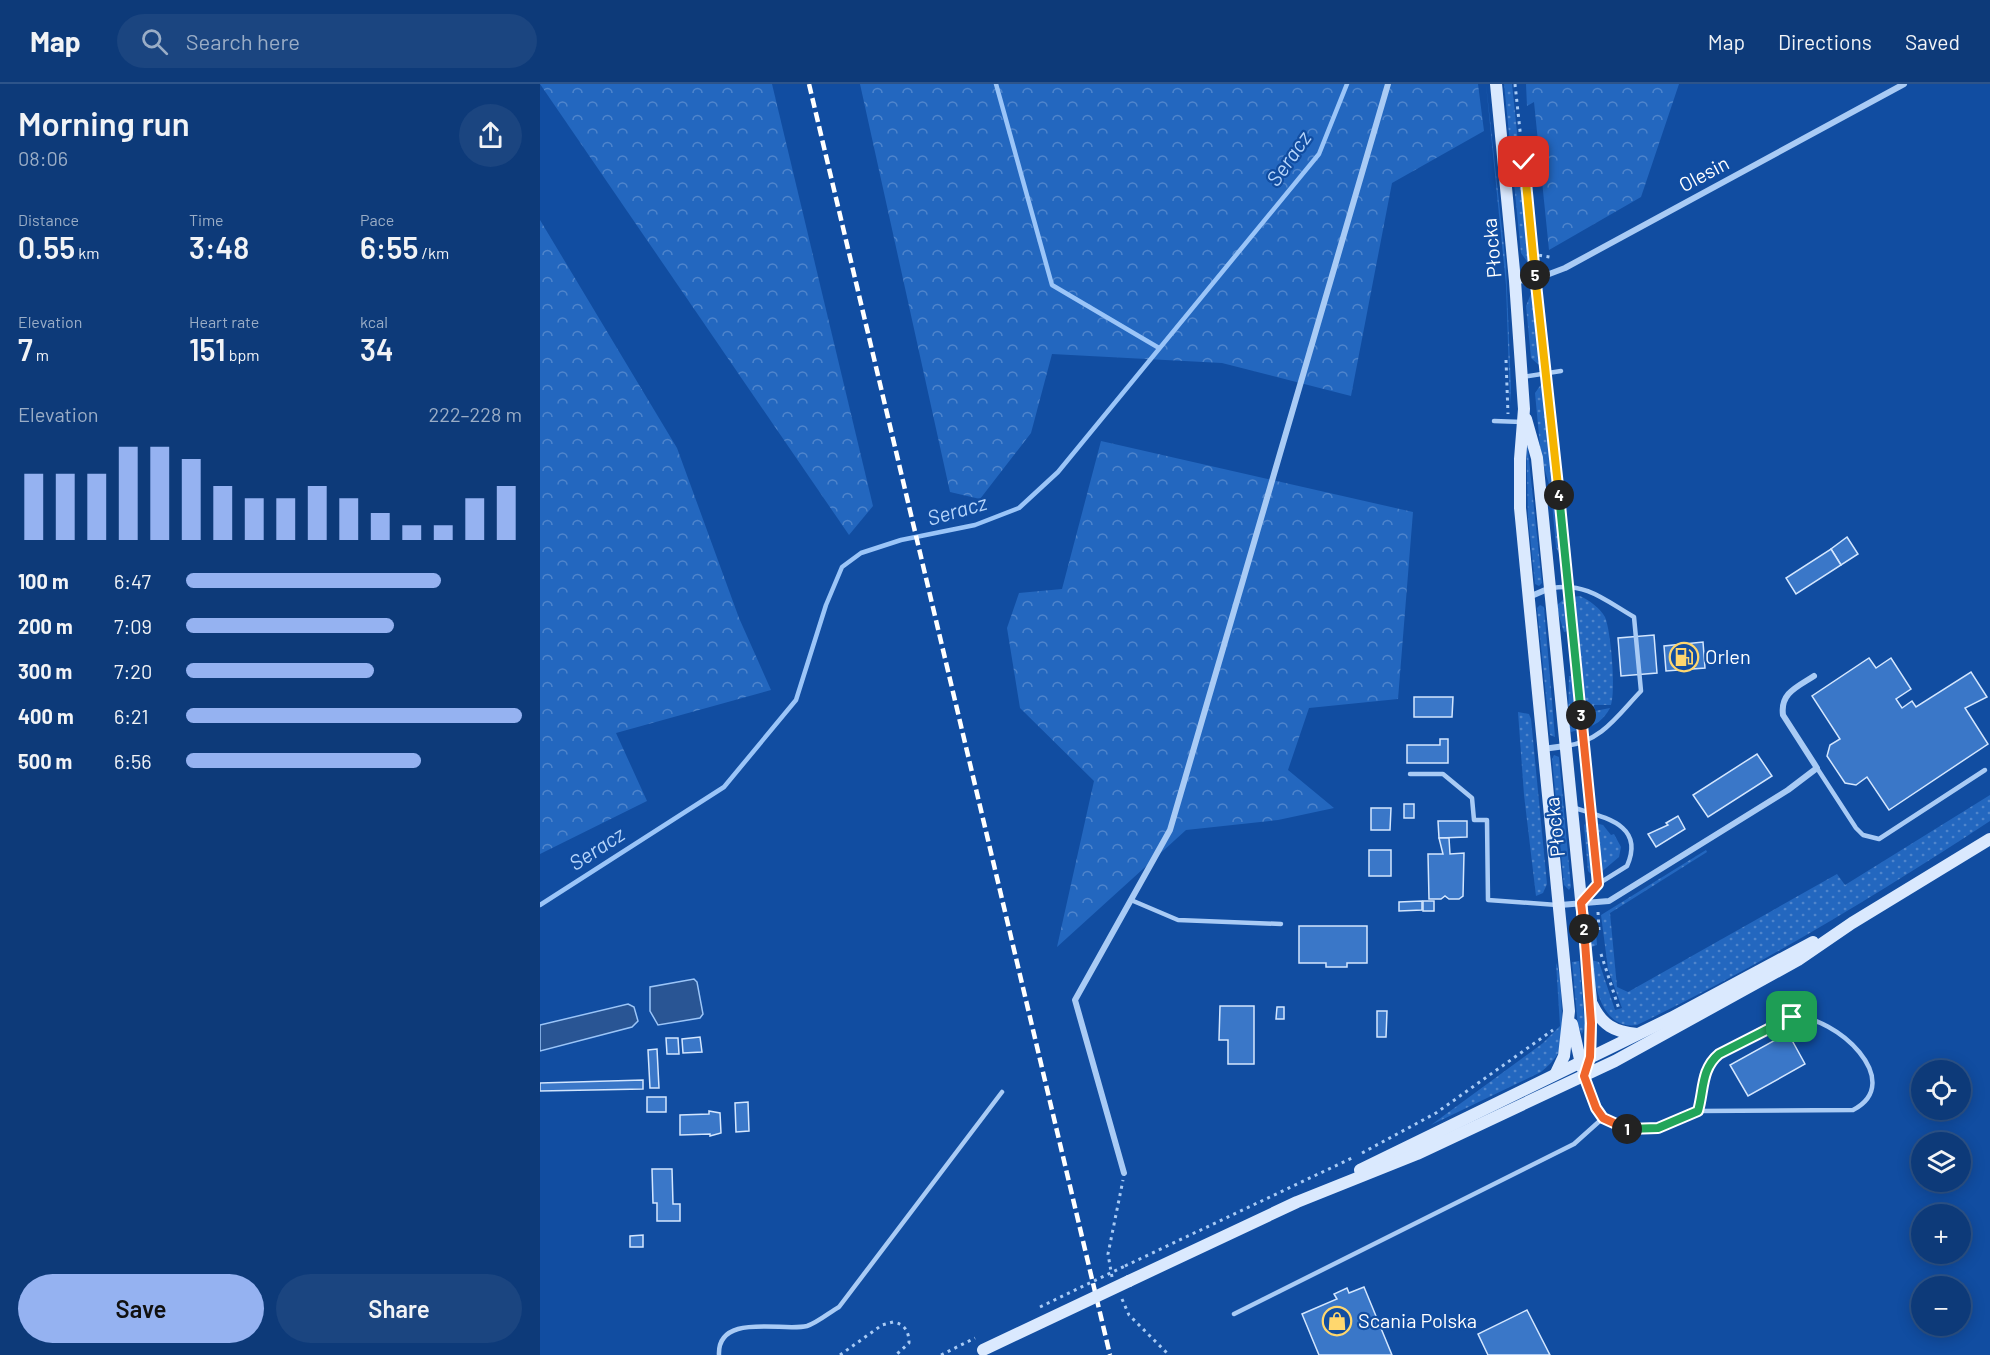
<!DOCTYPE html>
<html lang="en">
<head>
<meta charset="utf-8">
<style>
	:root { --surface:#0d3a79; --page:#1b4580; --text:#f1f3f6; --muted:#9aadc6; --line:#2d548a; --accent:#95b2f1 }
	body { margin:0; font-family:Barlow,sans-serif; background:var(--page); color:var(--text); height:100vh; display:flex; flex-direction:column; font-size:22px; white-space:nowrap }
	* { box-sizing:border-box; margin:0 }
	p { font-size:20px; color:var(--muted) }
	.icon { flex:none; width:33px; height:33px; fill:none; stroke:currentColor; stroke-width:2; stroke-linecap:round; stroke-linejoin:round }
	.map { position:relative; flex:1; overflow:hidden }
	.side { display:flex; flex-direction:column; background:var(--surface); width:540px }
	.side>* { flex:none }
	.buttons { position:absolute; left:1371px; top:976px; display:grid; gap:12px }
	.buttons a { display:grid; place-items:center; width:60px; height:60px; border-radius:50%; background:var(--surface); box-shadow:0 3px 15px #0003,0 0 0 2px var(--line); font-size:30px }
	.pin { position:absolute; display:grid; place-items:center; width:51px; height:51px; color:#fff; margin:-26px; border-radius:12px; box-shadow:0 3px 9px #0006 }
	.km { position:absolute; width:30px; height:30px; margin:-15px; border-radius:50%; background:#222; color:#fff; font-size:16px; line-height:30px; text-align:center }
	.round { display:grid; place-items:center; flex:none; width:63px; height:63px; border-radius:32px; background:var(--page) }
	.overview { display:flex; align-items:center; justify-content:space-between; height:102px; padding:0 18px }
	h1 { font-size:33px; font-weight:600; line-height:45px }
	.metrics { display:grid; grid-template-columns:repeat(3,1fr); gap:9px; height:102px; padding:6px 18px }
	.metrics div { display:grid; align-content:center }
	.metrics b { font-size:30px; font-weight:600 }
	.metrics small { font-size:16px; font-weight:400 }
	.metrics p { font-size:16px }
	.chart { height:168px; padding:12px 18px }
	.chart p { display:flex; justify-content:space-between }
	.chart svg { width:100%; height:108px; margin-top:6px; stroke:var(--accent); stroke-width:6 }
	.action { display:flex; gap:12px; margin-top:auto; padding:12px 18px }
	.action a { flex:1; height:69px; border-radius:36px; background:var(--accent); color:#111; font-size:24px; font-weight:600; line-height:69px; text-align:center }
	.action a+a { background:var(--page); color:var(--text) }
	ul { padding:0 18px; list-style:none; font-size:20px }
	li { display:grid; grid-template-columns:96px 72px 1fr; align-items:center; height:45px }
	li i { height:15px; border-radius:8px; background:var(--accent) }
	header { display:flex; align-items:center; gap:36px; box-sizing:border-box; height:84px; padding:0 30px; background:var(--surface); border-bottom:2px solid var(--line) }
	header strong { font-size:28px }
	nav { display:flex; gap:33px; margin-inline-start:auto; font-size:21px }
	.search { width:420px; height:54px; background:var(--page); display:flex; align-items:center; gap:15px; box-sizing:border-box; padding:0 21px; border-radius:33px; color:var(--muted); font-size:22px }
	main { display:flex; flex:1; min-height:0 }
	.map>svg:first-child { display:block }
</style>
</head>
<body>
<header>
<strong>Map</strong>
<div class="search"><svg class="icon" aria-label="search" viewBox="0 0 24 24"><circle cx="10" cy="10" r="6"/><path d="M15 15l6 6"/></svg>Search here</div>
<nav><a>Map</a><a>Directions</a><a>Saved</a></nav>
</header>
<main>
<section class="side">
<div class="overview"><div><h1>Morning run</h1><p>08:06</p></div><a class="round"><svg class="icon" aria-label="share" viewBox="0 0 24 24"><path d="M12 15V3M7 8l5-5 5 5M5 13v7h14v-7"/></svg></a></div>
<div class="metrics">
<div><p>Distance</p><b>0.55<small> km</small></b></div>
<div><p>Time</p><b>3:48</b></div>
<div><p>Pace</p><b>6:55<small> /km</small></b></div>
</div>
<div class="metrics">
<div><p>Elevation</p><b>7<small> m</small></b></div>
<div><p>Heart rate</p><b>151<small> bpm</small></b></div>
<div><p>kcal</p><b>34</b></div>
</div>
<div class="chart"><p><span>Elevation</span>222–228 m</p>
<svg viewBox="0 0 160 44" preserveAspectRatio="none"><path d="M5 44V17M15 44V17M25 44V17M35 44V6M45 44V6M55 44V11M65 44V22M75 44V27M85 44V27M95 44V22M105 44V27M115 44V33M125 44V38M135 44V38M145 44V27M155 44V22"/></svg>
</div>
<ul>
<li><b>100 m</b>6:47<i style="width:76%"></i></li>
<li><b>200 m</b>7:09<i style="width:62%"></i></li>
<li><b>300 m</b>7:20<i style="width:56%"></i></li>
<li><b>400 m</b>6:21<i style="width:100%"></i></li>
<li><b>500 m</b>6:56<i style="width:70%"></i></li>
</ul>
<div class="action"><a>Save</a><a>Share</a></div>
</section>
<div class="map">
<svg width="1450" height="1271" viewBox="0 0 1450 1271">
	<defs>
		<pattern id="grass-dots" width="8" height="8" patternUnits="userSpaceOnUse" patternTransform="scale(1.5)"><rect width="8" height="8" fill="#2367bf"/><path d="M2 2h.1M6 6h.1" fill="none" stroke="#4f85cc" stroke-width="1.8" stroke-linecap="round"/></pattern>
		<pattern id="forest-crowns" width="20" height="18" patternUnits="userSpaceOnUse" patternTransform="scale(1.5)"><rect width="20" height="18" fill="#2367bf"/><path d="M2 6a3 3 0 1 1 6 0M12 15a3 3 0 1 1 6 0" fill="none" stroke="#4f85cc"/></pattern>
	</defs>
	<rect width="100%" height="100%" fill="#114da1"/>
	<!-- grass -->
	<g fill="url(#grass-dots)">
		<polygon points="946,0 966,181 971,304 970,320 966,201"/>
		<polygon points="964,0 972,0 991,183 981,169"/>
		<polygon points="992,207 1000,282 991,274 986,222"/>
		<polygon points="1002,299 1021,474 1016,463 1011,407 1001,373 995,309"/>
		<polygon points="986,348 1002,499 999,502 995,500 988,433"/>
		<path d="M1040,512C1049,516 1060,524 1065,533C1071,547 1076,607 1071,621H1054L1055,627L1070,624C1064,635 1057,641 1045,644L1032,513Z"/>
		<polygon points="1025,514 1028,547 1024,548 1016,522"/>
		<polygon points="1000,521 1004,523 1015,653 1010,651 997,524"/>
		<polygon points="1029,592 1033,592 1038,646 1031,648 1028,645"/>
		<polygon points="978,628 989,630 991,635 1007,800 1003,809 996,812 984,711"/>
		<polygon points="1014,671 1019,673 1031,803 1029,806 1024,801 1012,675"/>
		<path d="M1450,711V737C1337,811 1220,882 1097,941C1062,946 1055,903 1051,876L1059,878L1075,926L1082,924L1068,885L1061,831L1166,766L1167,768L1070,829L1077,903L1088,908L1297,790L1305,801Z"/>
		<polygon points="1048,737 1052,791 1048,787 1044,741"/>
		<polygon points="1055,739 1063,741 1071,751 1074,750 1081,763 1079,773 1059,790"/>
		<polygon points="1055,835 1057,861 1049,864 1049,844"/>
		<polygon points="1039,877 1045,942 1042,950 1038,943 1032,878"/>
		<path d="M1016,879C1022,889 1024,953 1019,967C1016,975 1007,983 1001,988L891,1041L1003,959L1020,942Z"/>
	</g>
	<!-- forest -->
	<g fill="url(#forest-crowns)">
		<polygon points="0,0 232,0 333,422 309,451"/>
		<polygon points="320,0 938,0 944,47 852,99 811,312 682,279 512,270 491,349 440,415 410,408"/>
		<polygon points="986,0 1139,0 1101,113 1009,166 994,18 987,22"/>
		<polygon points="0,136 137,364 199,534 231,606 76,649 107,717 0,770"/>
		<polygon points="561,357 873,428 858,615 769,624 748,686 794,724 738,736 646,746 517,863 554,697 480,624 467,544 479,509 522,505"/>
	</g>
	<!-- water -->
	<g fill="#295594" stroke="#9bc5f8" stroke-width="1.5">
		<polygon points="154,895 157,898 163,930 160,934 118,941 110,927 110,903"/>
		<polygon points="88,920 94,923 98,937 92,943 0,967 0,941"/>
	</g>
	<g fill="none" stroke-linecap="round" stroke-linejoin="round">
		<!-- stream -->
		<g stroke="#9bc5f8" stroke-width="4.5">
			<polyline points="456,0 512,201 619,264"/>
			<polyline points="0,821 184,703 256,616 286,521 302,483 321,469 361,456 435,441 479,424 518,388 779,70 807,0"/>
		</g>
	</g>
	<!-- building -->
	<g fill="#3a77c8" stroke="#d3e6fe" stroke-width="1.5">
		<polygon points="1307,453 1318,470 1301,481 1291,465"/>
		<polygon points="1291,465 1301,481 1256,510 1246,494"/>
		<polygon points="1114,551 1117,589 1081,592 1078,554"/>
		<polygon points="1163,558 1165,584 1126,587 1124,562"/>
		<polygon points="1329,574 1336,584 1351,574 1371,605 1356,615 1362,624 1372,617 1376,623 1431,588 1447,613 1425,624 1448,660 1349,726 1327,693 1316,701 1305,699 1287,672 1290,661 1300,655 1272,612"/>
		<polygon points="874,613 913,613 912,633 874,633"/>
		<polygon points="900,655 908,655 908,679 867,679 867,661 900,661"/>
		<polygon points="1217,670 1232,692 1168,733 1153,711"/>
		<rect x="864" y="720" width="10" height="14"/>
		<polygon points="831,724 851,724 850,746 831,746"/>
		<polygon points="1138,732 1145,745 1116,763 1108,750 1128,741 1126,739"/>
		<polygon points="898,737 927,737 927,753 899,754"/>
		<polygon points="899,754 909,754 910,770 924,769 923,812 919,815 909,815 905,812 901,815 889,815 888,770 903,770"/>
		<rect x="829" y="766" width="22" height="26"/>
		<polygon points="882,817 882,826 859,827 859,818"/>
		<rect x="883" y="817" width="11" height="10"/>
		<polygon points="759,842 827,842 827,879 807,879 807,883 786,883 786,879 759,879"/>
		<polygon points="680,922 714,922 714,980 688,980 688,956 679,956"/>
		<polygon points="737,923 744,923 744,935 736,935"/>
		<polygon points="837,927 847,927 846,953 837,953"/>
		<polygon points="1248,949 1265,980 1208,1012 1190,981"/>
		<polygon points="160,953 162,968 143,969 142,955"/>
		<polygon points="126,954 138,954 139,970 127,970"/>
		<polygon points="117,965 119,1004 110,1004 108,966"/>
		<polygon points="103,996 103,1005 0,1007 0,999"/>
		<rect x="107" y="1013" width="19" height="15"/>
		<polygon points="208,1018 209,1047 196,1048 195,1019"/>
		<polygon points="169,1027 180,1029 181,1049 170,1052 170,1050 140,1051 140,1031 169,1030"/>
		<polygon points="112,1085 132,1085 133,1120 140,1120 140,1137 117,1137 117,1119 113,1119"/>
		<polygon points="103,1151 103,1163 90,1163 90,1152"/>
		<polygon points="824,1203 852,1271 779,1271 762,1230 797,1215 794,1210 807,1204 809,1209"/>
		<polygon points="987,1226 1010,1271 948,1271 938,1250"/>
	</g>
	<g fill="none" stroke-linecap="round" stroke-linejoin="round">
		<!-- path -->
		<g stroke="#a9cbf5" stroke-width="3" stroke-dasharray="3 4.5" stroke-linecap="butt">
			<polyline points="975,0 995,186"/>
			<polyline points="993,167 998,171 1010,173"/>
			<polyline points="997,205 1005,282"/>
			<polyline points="966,276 968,330"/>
			<polyline points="1006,297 1027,493"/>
			<polyline points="1029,512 1043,649"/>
			<polyline points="1045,667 1050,720"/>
			<polyline points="1051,739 1057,792"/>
			<polyline points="1058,828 1059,846"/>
			<polyline points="1061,870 1079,925"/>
			<polyline points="822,1069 896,1029 1013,946"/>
			<polyline points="585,1182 814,1073"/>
			<polyline points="572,1193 568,1170 583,1096"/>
			<polyline points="582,1215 589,1231 629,1271"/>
			<path d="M300,1271L342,1241L353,1238C365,1240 369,1248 369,1259L356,1271"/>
			<polyline points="401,1271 435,1254"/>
		</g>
		<!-- lane -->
		<g stroke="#a9cbf5" stroke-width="4.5">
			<polyline points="982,293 1021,287"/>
			<polyline points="954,337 982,338"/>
			<path d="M1012,504C1046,498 1066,517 1094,533L1101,607C1077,632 1062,657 1026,662"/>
			<polyline points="1277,684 1316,744 1323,751 1339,755 1445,686"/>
			<polyline points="870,690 903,690 932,714 934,736 947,736 948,816 1017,821"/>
			<path d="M1035,724C1066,734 1105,741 1087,782L1058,800L1044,816"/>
			<polyline points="591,816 638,836 741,840"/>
			<path d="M1044,992L1056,1024L1063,1034L1086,1045L1118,1044L1158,1027L1313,1026C1367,998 1296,931 1253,933C1234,933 1197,960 1179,970C1161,985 1164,1006 1158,1027"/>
			<polyline points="694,1230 1034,1060 1063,1034"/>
			<path d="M179,1271C177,1228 244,1248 267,1242C277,1239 290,1228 299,1223L462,1008"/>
		</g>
		<!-- street -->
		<g stroke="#a9cbf5" stroke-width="6">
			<polyline points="975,197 996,195 1025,184 1364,0"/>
			<polyline points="989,513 1010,504"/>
			<polyline points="1003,665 1025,662"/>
			<path d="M1020,821L1069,817L1248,706L1277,684L1243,631C1240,609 1257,603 1274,592"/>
			<polyline points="584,1089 535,916 630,746 848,0"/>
		</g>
		<!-- secondary -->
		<g stroke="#dae9fe" stroke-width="12">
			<polyline points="956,0 975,197 984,325 980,375 980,424 1029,927 1024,972 1016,989"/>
			<polyline points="986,335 997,374 1051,916 1050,973 1044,992"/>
			<path d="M1052,920C1062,941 1074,948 1097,950"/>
			<polyline points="1032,940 1042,984"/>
			<polyline points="820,1086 1131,934 1273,858"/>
			<polyline points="589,1197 757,1118 877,1070 1075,977 1258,876 1312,839 1450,755"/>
		</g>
		<!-- rail -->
		<polyline stroke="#fff" stroke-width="4.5" stroke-dasharray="10 4.5" stroke-linecap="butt" points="269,0 570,1271"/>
		<!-- path-bridge -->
		<polyline stroke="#a9cbf5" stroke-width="3" stroke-dasharray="3 4.5" stroke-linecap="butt" points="500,1223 585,1182"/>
		<!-- secondary-bridge -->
		<polyline stroke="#dae9fe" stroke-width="12" points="443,1266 589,1197"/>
	</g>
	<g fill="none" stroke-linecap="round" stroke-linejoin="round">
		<!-- split-1 casing -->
		<g stroke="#fff" stroke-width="12">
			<path id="split-1" d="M1087,1045L1118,1044L1158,1027C1164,1006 1161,985 1179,970L1252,933"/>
		</g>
		<!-- split-2 casing -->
		<g stroke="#fff" stroke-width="12">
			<polyline id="split-2" points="1044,845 1051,939 1050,973 1044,992 1056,1024 1063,1034 1087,1045"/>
		</g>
		<!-- split-3 casing -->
		<g stroke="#fff" stroke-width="12">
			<polyline id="split-3" points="1041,631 1058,800 1041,819 1044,845"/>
		</g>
		<!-- split-4 casing -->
		<g stroke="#fff" stroke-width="12">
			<polyline id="split-4" points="1019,411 1041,631"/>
		</g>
		<!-- split-5 casing -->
		<g stroke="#fff" stroke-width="12">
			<polyline id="split-5" points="995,191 1019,411"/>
		</g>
		<!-- split-6 casing -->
		<g stroke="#fff" stroke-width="12">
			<polyline id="split-6" points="984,78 995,191"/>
		</g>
		<!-- split-1 -->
		<use href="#split-1" stroke="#22a559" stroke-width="8"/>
		<!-- split-2 -->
		<use href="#split-2" stroke="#f0652b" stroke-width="8"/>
		<!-- split-3 -->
		<use href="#split-3" stroke="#f0652b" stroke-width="8"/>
		<!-- split-4 -->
		<use href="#split-4" stroke="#22a559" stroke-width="8"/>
		<!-- split-5 -->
		<use href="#split-5" stroke="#f5b400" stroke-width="8"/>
		<!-- split-6 -->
		<use href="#split-6" stroke="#f5b400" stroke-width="8"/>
	</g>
	<!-- icons -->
	<defs>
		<g id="fuel-ring" transform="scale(1.5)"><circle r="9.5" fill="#114da1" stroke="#ffd76e" stroke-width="1.5"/><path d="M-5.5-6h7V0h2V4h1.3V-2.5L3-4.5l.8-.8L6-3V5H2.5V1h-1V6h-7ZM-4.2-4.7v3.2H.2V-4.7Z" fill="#ffd76e"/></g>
		<g id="shop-ring" transform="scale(1.5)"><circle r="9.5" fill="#114da1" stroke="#ffd76e" stroke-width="1.5"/><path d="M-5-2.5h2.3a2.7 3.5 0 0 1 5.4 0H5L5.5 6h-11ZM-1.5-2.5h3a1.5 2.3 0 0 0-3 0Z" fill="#ffd76e"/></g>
	</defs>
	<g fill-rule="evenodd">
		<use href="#fuel-ring" x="1144" y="573"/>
		<use href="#shop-ring" x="797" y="1237"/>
	</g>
	<g text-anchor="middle" stroke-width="4.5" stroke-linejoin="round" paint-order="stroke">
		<!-- street labels -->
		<g font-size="20" fill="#fff" stroke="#114da1">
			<text transform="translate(1164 90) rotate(-28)" y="7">Olesin</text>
			<text transform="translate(952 164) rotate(-95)" y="7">Płocka</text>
			<text transform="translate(1015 743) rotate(-96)" y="7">Płocka</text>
		</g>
		<!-- poi labels -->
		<g font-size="20" fill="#fff" stroke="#114da1" text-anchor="start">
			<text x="1165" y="580">Orlen</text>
			<text x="818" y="1244">Scania Polska</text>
		</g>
		<!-- water labels -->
		<g font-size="21" font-style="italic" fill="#b6d5fb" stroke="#114da1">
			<text transform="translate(749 75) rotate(-55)" y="7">Seracz</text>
			<text transform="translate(417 427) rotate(-16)" y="7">Seracz</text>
			<text transform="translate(57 765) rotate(-33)" y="7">Seracz</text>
		</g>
	</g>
</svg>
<div class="buttons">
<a><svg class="icon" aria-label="locate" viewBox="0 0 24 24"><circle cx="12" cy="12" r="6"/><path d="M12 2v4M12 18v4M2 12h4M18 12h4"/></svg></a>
<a><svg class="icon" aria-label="layers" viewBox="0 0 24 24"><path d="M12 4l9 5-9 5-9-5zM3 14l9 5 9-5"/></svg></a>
<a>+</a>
<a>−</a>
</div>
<div class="pin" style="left:1252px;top:933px;background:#1e9e55"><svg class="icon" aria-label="arrive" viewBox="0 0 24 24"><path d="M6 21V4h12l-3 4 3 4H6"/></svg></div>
<div class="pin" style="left:984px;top:78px;background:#d93025"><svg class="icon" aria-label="check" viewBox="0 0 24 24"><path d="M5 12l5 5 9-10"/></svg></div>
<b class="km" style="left:1087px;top:1045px">1</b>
<b class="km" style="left:1044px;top:845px">2</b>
<b class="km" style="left:1041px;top:631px">3</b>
<b class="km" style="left:1019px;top:411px">4</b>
<b class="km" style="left:995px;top:191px">5</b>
</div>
</main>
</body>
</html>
